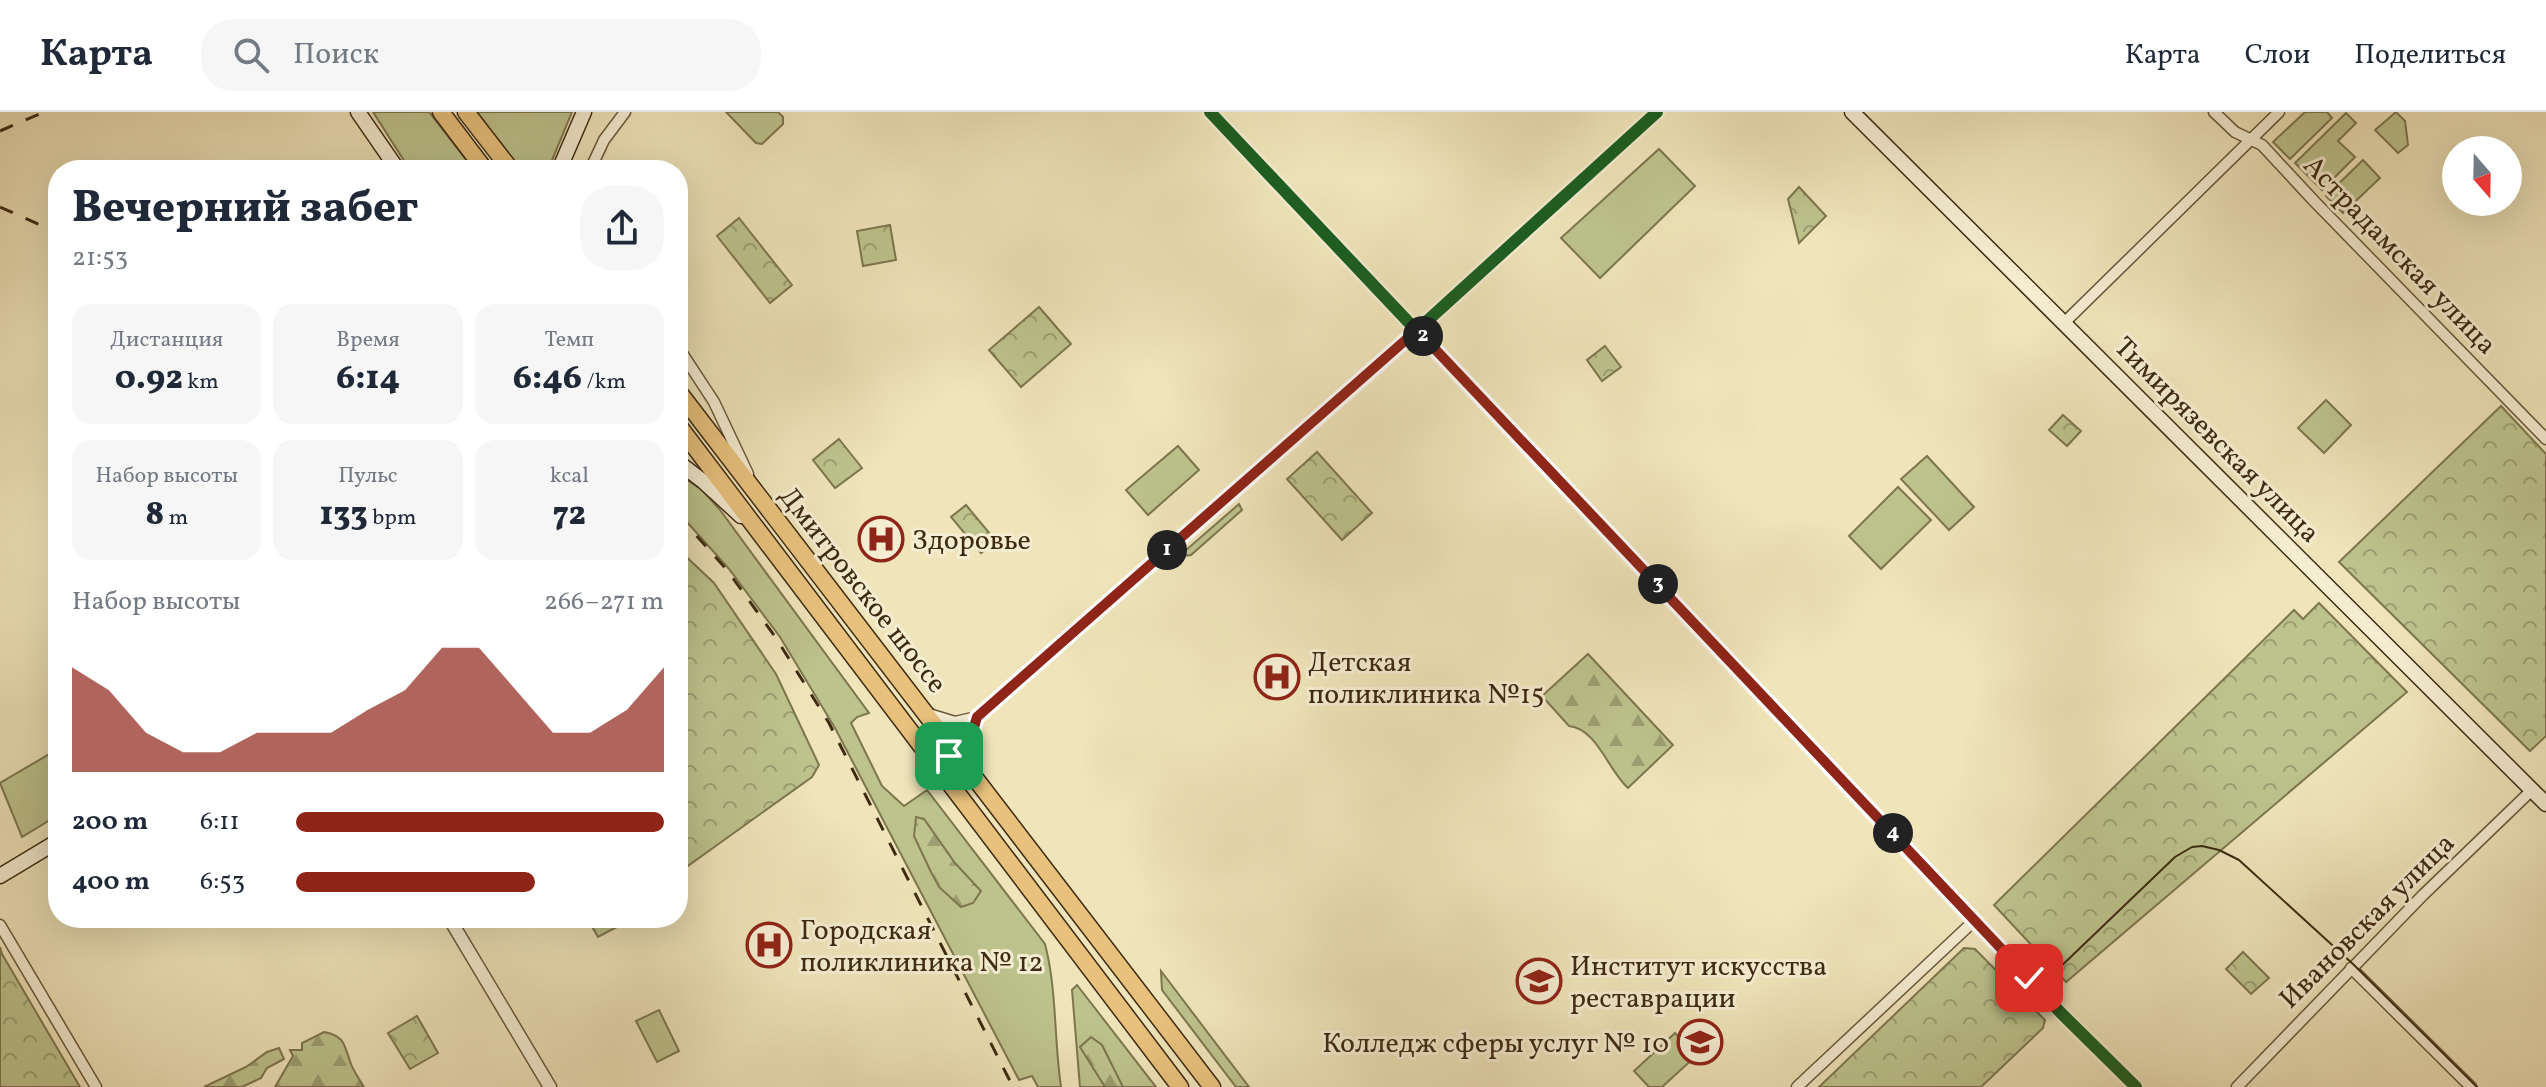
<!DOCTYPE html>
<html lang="ru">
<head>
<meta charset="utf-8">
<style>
	:root { --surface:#fff; --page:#f6f6f7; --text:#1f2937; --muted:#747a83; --line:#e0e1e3; --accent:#8f2418 }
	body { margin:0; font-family:Vollkorn,serif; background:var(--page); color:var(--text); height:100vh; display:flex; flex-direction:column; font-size:30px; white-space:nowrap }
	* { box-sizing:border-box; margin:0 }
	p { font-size:26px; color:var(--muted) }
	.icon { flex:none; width:44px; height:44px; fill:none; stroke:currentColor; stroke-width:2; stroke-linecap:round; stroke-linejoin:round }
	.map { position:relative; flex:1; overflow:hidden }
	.drawer { position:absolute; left:48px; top:48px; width:640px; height:768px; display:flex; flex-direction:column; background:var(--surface); border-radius:32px; box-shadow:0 8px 32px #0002 }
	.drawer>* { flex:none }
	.needle { width:52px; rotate:160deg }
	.controls { position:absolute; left:2442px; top:24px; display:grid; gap:16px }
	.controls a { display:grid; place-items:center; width:80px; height:80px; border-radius:50%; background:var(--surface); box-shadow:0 8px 32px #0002; font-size:40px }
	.pin { position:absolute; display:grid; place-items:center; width:68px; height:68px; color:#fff; margin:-34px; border-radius:16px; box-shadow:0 4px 12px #0006 }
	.km { position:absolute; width:40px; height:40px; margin:-20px; border-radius:50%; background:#222; color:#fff; font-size:22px; line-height:40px; text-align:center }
	.round { display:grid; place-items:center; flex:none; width:84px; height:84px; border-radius:32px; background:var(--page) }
	.summary { display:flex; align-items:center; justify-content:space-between; height:136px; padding:0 24px }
	h1 { font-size:44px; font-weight:800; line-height:60px }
	.figures { display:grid; grid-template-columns:repeat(3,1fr); gap:12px; height:136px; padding:8px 24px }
	.figures div { display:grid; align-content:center; border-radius:20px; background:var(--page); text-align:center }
	.figures b { font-size:34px; font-weight:800 }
	.figures small { font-size:22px; font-weight:400 }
	.figures p { font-size:22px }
	.chart { height:224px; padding:16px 24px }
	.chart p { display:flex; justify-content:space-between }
	.chart svg { width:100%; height:144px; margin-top:8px; fill:var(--accent); opacity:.7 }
	ul { padding:0 24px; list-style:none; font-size:26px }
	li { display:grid; grid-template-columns:128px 96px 1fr; align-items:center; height:60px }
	li i { height:20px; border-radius:10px; background:var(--accent) }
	header { display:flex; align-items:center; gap:48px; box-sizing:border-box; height:112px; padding:0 40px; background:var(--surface); border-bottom:2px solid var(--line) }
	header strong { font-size:38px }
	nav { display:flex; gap:44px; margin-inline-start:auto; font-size:28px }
	.search { width:560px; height:72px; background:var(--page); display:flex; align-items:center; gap:20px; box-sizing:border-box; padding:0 28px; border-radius:32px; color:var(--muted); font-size:30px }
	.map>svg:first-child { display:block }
</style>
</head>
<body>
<header>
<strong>Карта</strong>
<div class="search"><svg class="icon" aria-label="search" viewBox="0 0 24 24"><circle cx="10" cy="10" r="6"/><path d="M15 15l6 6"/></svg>Поиск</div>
<nav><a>Карта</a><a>Слои</a><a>Поделиться</a></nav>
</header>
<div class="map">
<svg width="2546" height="975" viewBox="0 0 2546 975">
	<defs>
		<pattern id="forest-firs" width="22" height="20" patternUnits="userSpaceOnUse" patternTransform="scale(2)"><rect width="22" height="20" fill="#bdc38d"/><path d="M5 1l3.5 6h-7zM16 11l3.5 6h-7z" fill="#9b9f72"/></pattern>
		<pattern id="park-crowns" width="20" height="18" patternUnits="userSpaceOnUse" patternTransform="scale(2)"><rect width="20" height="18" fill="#bdc38d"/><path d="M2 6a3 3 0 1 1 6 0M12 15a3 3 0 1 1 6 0" fill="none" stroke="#9b9f72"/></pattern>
	</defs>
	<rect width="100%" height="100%" fill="#efe4ba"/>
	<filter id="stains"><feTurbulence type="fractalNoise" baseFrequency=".0025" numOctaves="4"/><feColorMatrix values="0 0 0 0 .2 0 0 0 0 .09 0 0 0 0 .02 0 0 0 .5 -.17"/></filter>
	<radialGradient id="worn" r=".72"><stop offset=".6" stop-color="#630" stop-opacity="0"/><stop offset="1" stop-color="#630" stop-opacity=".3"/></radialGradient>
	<!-- grass -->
	<g fill="#bdc38d" stroke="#7d764f" stroke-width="2">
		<polygon points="373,0 429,0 474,58 410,58"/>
		<polygon points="477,0 572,0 548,58 521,58"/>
		<polygon points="726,0 778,0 783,5 783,12 762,32 756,31"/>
		<polygon points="2305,0 2327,0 2332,6 2290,47 2273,30"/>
		<polygon points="2396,0 2405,9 2408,33 2398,41 2375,18"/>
		<polygon points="2346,1 2356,11 2338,29 2355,45 2322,78 2295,51"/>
		<polygon points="1659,37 1695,74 1600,166 1561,126"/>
		<polygon points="2363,48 2380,66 2343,101 2326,84"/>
		<polygon points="2326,288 2351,313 2324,341 2298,316"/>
		<polygon points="1178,334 1199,358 1148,403 1126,378"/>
		<polygon points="1927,344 1974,395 1949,418 1901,367"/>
		<path d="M678,362L702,378L720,398L869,601L857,605L851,611L882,674L904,694L927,678L1045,832C1057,878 1054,928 1061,975H1038L1032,964L1019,968L835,616L780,525L729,457L678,400Z"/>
		<polygon points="1898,375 1931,408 1881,457 1849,424"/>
		<polygon points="1239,392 1242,398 1191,443 1183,444 1186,438"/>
		<polygon points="58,637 58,703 22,725 0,671"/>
		<polygon points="1161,859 1249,975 1236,975 1162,878"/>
		<polygon points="1077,873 1156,975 1080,975 1072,878"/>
		<polygon points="659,898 679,939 657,950 636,909"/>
		<polygon points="1675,921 1696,944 1662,975 1649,975 1634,959"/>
	</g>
	<!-- forest -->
	<g fill="url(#forest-firs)" stroke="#7d764f" stroke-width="2">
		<path d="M1588,542L1673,633L1628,676C1608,658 1597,617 1569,614L1542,584Z"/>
		<polygon points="916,705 924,707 955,751 981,779 973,791 961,795 939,775 930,758 914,724"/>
		<path d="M324,920C346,924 344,934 351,952C354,960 360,968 364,975H275L293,944L290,938H302V931Z"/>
		<polygon points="1091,925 1102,933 1123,975 1105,975 1080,935"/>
		<polygon points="279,936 284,947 267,956 261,966 242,975 204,975 246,955 267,940"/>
	</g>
	<!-- park -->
	<g fill="url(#park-crowns)" stroke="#7d764f" stroke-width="2">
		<polygon points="1799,75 1826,104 1799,131 1788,87"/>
		<polygon points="739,106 792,173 770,191 717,124"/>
		<polygon points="890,113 896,148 863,154 857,119"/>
		<polygon points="1039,195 1071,232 1021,275 989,238"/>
		<polygon points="1605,234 1621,255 1602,269 1587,248"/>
		<polygon points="2501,294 2546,342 2546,624 2530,639 2339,450"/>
		<polygon points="2063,303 2081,319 2067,334 2049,318"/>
		<polygon points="839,327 862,356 835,376 813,348"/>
		<polygon points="1317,340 1372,401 1342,428 1287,367"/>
		<polygon points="966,393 996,429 981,441 951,405"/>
		<polygon points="678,437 714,471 776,562 819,653 812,665 678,761"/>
		<polygon points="2319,491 2407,580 2066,870 1994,793 2294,498 2303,507"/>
		<polygon points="587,806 634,806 598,825"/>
		<polygon points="0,835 2,842 80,975 0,975"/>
		<polygon points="1964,836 1975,837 2045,908 2043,916 1981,975 1819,975"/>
		<polygon points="2243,840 2269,866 2251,882 2226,857"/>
		<polygon points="417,904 438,941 410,957 388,921"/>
	</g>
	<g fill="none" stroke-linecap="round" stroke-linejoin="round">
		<!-- minor casing -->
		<g stroke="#6a583b" stroke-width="13">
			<g id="minor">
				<polyline points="2214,0 2235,20 2262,33 2314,89 2546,327"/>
				<polyline points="590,58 604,28 625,0"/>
				<polyline points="2065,210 2279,0"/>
				<polyline points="678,235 714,290 748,362"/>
				<polyline points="929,602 955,610 977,605"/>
				<polyline points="972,659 969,632 977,605 1393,240 1657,0"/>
				<polyline points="0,813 96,975"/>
				<polyline points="2351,856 2471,975"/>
				<polyline points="1797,975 1975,808"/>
				<polyline points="2237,975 2423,783 2532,678"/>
			</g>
		</g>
		<!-- tertiary casing -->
		<g stroke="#6a583b" stroke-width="15">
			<g id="tertiary">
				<polyline points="1210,0 2061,901 2136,975"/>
				<polyline points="449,806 550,975"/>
			</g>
		</g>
		<!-- secondary casing -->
		<g stroke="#3d2a11" stroke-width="17">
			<g id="secondary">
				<polyline points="358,0 398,58"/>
				<polyline points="1852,0 2546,692"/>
				<polyline points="559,58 584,0"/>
				<polyline points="678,350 704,370 741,404"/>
				<polyline points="0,764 58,729"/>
			</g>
		</g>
		<!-- primary casing -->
		<g stroke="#3d2a11" stroke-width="19">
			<g id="primary">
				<polyline points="441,0 485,58"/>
				<polyline points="466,0 511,58"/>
				<polyline points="678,279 1212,975"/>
				<polyline points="678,313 1180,975"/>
			</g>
		</g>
		<!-- minor -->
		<use href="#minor" stroke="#f5edd2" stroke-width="10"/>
		<!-- tertiary -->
		<use href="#tertiary" stroke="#f5edd2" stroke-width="12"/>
		<!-- secondary -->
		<use href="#secondary" stroke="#f5edd2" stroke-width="14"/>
		<!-- primary -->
		<use href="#primary" stroke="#e8c27d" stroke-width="16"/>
		<!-- tram -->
		<polyline stroke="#3d2a11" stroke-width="2" points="1214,0 2029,861 2043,864 2054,861 2175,745 2192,735 2202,734 2219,738 2239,748 2354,853 2477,975"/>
		<!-- rail -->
		<g stroke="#3d2a11" stroke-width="3" stroke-dasharray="14 14" stroke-linecap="butt">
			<polyline points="0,19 44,0"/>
			<polyline points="0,95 58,121"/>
			<polyline points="678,403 727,458 776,526 829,611 1013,975"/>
		</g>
		<!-- cycleway casing -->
		<g stroke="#f5edd2" stroke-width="17">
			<g id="cycleway">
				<polyline points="1210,0 2061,901 2136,975"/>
				<polyline points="973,661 969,632 977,605 1393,240 1657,0"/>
			</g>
		</g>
		<!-- cycleway -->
		<use href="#cycleway" stroke="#1b5e20" stroke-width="12"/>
	</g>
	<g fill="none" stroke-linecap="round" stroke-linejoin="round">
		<!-- route casing -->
		<g stroke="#fff" stroke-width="16">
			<polyline id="route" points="949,644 960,645 973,661 969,632 977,605 1417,218 2029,866"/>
		</g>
		<!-- route -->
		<use href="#route" stroke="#8f2418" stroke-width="10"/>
	</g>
	<!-- icons -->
	<defs>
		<g id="hospital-ring" transform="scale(2.3)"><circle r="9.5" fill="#f5edd2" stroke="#8f2418" stroke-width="1.5"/><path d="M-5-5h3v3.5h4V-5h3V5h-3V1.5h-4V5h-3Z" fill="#8f2418"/></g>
		<g id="university-ring" transform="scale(2.3)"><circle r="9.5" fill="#f5edd2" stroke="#8f2418" stroke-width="1.5"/><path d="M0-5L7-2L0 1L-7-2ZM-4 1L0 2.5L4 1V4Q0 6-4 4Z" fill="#8f2418"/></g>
	</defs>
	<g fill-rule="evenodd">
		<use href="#hospital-ring" x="881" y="427"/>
		<use href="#hospital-ring" x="1277" y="565"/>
		<use href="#hospital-ring" x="769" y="833"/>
		<use href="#university-ring" x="1539" y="869"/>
		<use href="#university-ring" x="1700" y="930"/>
	</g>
	<g text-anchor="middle" stroke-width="6" stroke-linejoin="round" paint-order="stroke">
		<!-- street labels -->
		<g font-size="28" fill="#3d2a11" stroke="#f5edd2">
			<text transform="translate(2401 142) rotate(46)" y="10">Астрадамская улица</text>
			<text transform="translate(2218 327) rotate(45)" y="10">Тимирязевская улица</text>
			<text transform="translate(864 477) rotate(52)" y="10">Дмитровское шоссе</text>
			<text transform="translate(2366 808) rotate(-45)" y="10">Ивановская улица</text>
		</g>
		<!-- poi labels -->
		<g font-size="28" fill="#3d2a11" stroke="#f5edd2" text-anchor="start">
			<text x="912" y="437">Здоровье</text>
			<text x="1308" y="559">Детская<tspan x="1308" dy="32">поликлиника №15</tspan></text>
			<text x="800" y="827">Городская<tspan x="800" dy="32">поликлиника № 12</tspan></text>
			<text x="1570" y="863">Институт искусства<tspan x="1570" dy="32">реставрации</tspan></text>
			<text x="1669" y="940" text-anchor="end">Колледж сферы услуг № 10</text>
		</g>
	</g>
	<rect width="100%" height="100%" filter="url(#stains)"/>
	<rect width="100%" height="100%" fill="url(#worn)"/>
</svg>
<div class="controls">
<a><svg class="needle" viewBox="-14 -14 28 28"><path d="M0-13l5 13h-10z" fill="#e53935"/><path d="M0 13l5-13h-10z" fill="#747a83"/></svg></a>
</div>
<div class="pin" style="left:949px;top:644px;background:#1e9e55"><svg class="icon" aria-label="arrive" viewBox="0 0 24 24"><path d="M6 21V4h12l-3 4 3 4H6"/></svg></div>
<div class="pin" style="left:2029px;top:866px;background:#d93025"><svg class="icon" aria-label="check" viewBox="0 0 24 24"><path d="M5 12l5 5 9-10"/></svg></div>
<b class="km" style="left:1167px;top:438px">1</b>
<b class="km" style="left:1423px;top:224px">2</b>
<b class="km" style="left:1658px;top:472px">3</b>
<b class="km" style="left:1893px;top:721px">4</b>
<section class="drawer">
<div class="summary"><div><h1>Вечерний забег</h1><p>21:53</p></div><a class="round"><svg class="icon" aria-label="share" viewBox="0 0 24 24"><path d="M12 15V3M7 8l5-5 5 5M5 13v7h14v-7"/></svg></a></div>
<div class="figures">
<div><p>Дистанция</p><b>0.92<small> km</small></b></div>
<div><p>Время</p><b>6:14</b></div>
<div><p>Темп</p><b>6:46<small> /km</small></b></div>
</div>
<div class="figures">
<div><p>Набор высоты</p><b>8<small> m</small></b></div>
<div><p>Пульс</p><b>133<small> bpm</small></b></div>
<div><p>kcal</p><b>72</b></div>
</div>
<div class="chart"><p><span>Набор высоты</span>266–271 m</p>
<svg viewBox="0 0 160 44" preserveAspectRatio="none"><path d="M0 44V12L10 19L20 32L30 38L40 38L50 32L60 32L70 32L80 25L90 19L100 6L110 6L120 19L130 32L140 32L150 25L160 12V44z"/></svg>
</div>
<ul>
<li><b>200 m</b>6:11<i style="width:100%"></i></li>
<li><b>400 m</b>6:53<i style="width:65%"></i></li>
</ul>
</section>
</div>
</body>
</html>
